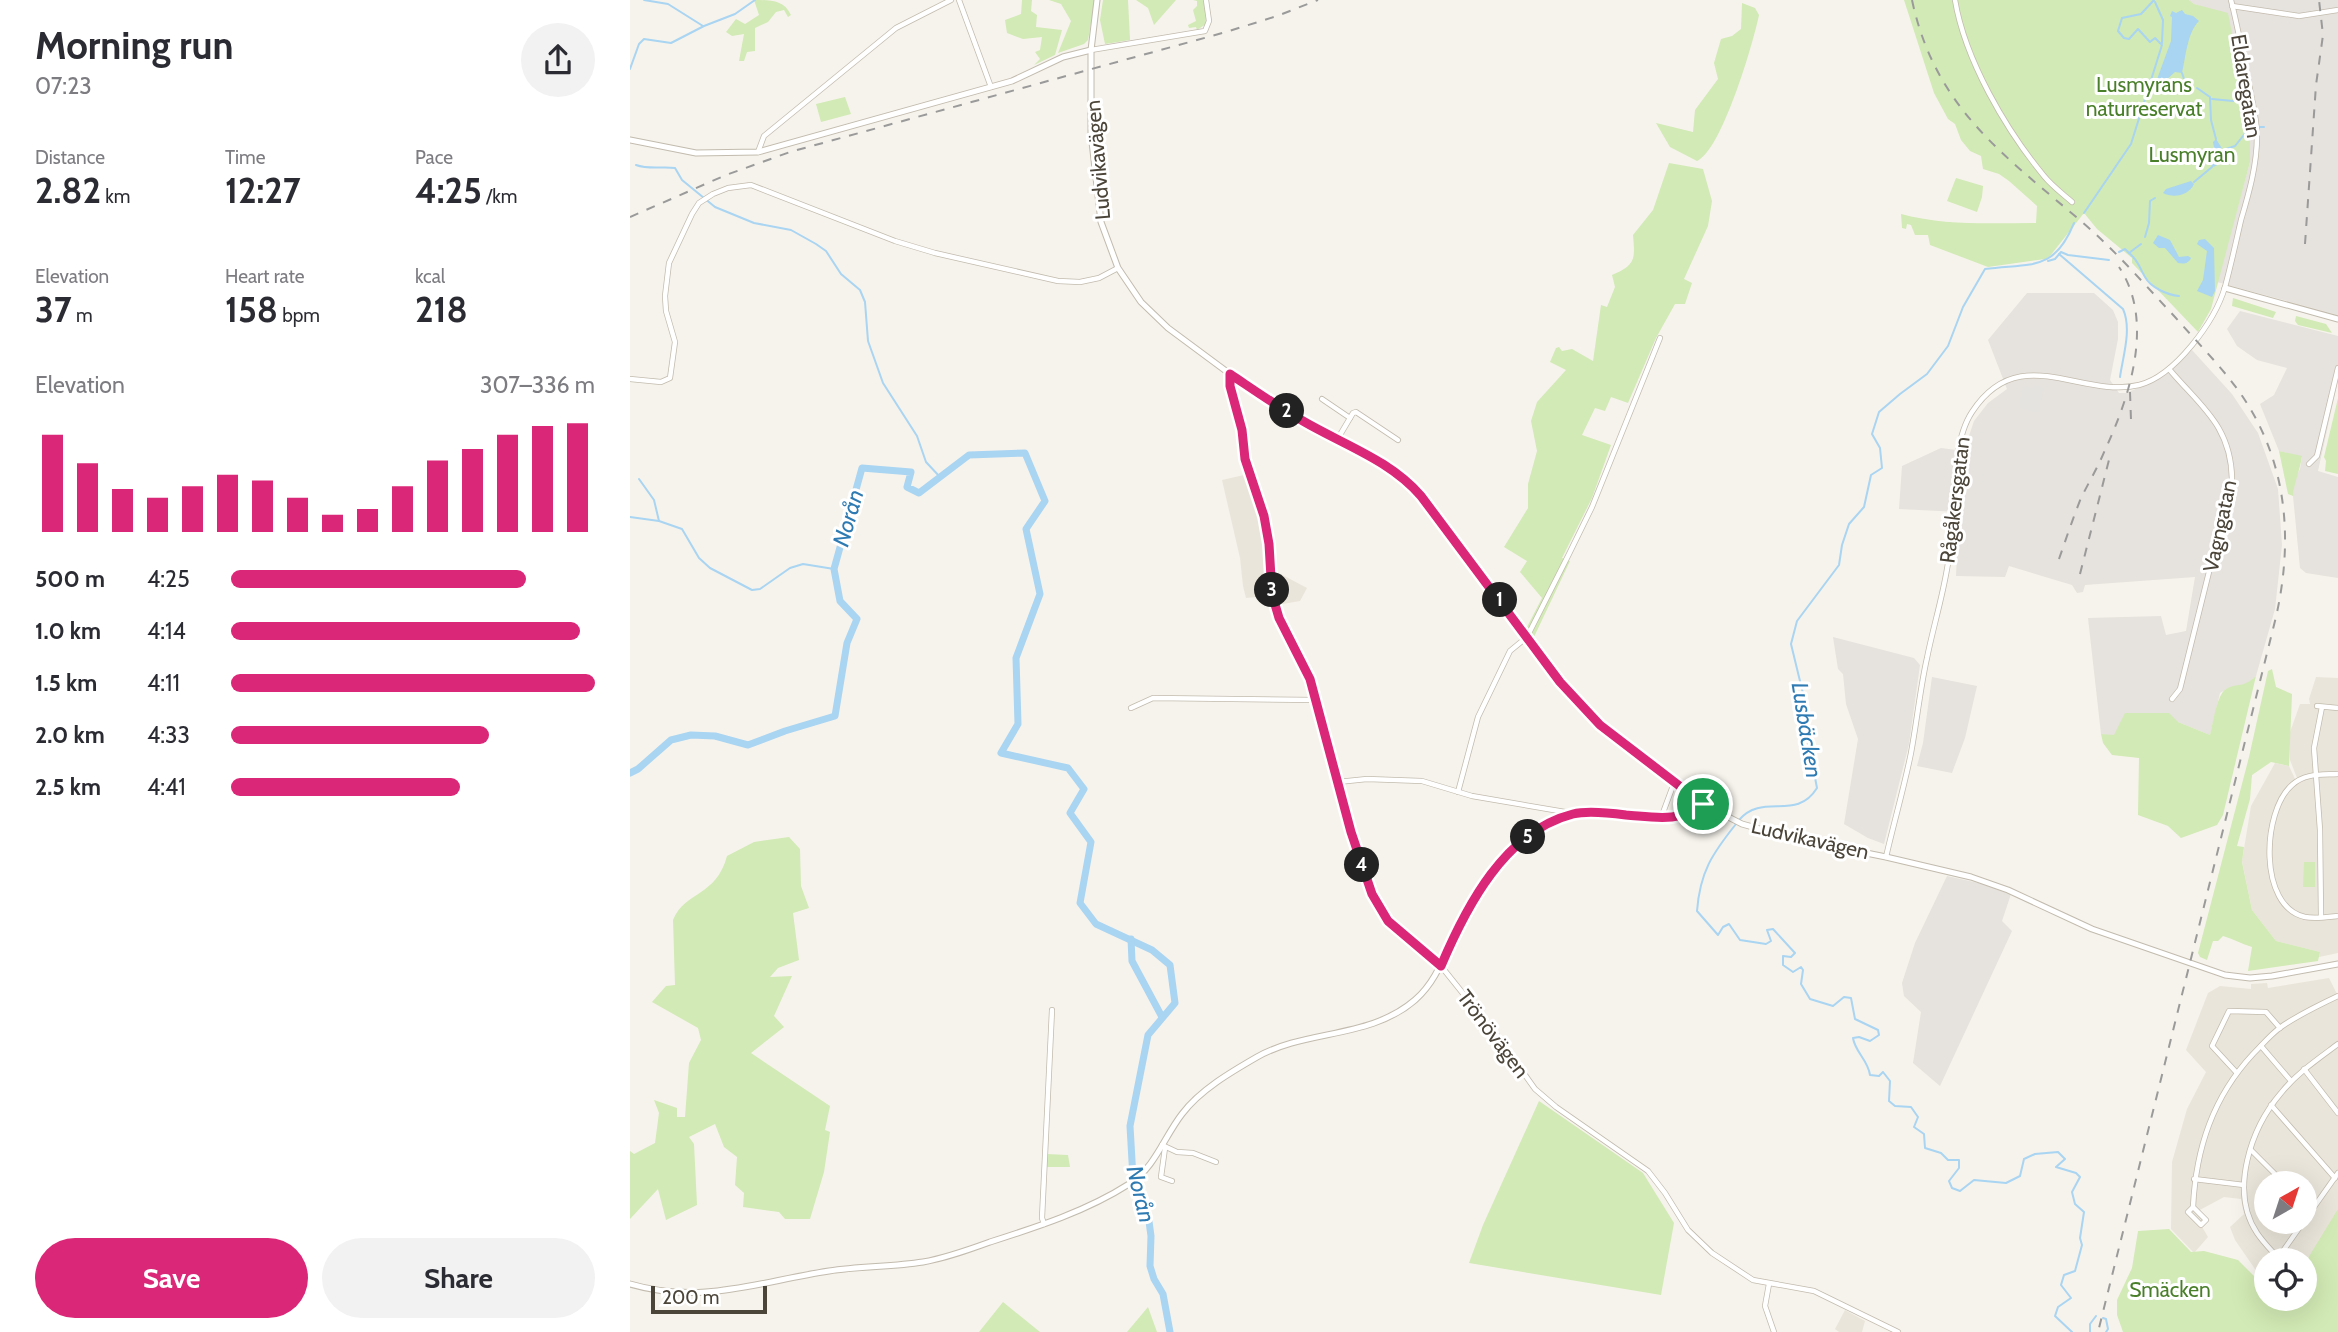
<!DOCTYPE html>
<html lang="en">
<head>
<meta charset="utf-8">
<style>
	:root { --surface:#fff; --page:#f2f2f3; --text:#2b2b33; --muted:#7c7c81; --accent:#db2777 }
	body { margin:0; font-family:Cabin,sans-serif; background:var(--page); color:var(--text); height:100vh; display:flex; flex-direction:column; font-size:26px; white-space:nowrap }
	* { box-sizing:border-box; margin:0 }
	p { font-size:23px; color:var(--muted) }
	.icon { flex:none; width:38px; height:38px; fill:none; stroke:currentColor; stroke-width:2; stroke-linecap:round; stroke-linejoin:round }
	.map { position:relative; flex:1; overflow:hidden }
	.drawer { display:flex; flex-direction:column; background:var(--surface); width:630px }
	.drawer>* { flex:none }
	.needle { width:46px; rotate:39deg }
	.fabs { position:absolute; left:1624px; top:1171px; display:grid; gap:14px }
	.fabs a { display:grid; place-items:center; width:63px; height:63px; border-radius:50%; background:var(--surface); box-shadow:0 7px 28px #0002; font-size:35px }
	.scale { position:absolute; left:21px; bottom:18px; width:116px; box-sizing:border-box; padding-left:7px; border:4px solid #4b4439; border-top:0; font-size:19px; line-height:24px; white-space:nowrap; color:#4b4439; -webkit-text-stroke:5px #fff; paint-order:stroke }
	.pin { position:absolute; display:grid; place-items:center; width:60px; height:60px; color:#fff; margin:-30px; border:4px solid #fff; border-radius:50%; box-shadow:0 2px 7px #0007 }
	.km { position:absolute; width:35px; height:35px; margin:-18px; border-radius:50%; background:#222; color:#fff; font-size:19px; line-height:35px; text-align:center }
	.round { display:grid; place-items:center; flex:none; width:74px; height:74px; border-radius:37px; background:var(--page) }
	.headline { display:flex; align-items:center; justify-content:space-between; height:119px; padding:0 35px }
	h1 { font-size:38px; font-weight:700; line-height:52px }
	.stats { display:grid; grid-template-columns:repeat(3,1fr); gap:10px; height:119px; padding:7px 35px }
	.stats div { display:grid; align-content:center }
	.stats b { font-size:35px; font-weight:700 }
	.stats small { font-size:19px; font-weight:400 }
	.stats p { font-size:19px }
	.chart { height:196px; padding:14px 35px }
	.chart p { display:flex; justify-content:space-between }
	.chart svg { width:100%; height:126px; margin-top:7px; stroke:var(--accent); stroke-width:6 }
	.button { display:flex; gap:14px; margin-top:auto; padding:14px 35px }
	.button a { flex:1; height:80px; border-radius:42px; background:var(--accent); color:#fff; font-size:28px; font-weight:700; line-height:80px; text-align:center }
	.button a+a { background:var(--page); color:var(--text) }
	ul { padding:0 35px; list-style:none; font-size:23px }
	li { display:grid; grid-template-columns:112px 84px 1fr; align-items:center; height:52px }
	li i { height:18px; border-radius:9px; background:var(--accent) }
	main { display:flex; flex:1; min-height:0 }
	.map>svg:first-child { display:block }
</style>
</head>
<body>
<main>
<section class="drawer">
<div class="headline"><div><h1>Morning run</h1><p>07:23</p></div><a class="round"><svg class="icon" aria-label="share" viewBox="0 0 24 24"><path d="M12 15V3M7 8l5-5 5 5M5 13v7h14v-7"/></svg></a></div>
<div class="stats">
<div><p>Distance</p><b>2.82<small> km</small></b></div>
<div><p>Time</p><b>12:27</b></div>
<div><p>Pace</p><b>4:25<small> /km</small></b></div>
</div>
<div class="stats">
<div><p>Elevation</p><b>37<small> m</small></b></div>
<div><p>Heart rate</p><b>158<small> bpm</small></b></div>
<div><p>kcal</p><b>218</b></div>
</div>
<div class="chart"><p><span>Elevation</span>307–336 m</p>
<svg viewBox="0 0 160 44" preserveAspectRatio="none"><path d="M5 44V10M15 44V20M25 44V29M35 44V32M45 44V28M55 44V24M65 44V26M75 44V32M85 44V38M95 44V36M105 44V28M115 44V19M125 44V15M135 44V10M145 44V7M155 44V6"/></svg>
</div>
<ul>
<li><b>500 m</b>4:25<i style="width:81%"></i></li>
<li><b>1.0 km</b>4:14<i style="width:96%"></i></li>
<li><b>1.5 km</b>4:11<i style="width:100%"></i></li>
<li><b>2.0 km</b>4:33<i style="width:71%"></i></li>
<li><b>2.5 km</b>4:41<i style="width:63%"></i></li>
</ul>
<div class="button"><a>Save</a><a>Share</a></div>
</section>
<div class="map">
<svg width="1708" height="1332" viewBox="0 0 1708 1332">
	<rect width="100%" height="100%" fill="#f6f3ec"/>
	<!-- residential -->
	<g fill="#eae5da" fill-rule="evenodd">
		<polygon points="614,475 618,476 631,516 639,596 616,598 613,586 610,558 592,480"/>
		<polygon points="643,570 677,588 670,601 647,605"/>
		<polygon points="1686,677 1708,678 1708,953 1689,957 1690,952 1646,941 1622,910 1612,861 1621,806 1645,763 1659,766 1665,779 1667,778 1660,760 1659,735 1670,704 1680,704 1679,699"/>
		<path d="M1699,978L1708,996V1224L1675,1271V1260H1636V1285L1605,1240L1600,1227L1614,1214L1611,1199L1594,1197L1568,1211L1576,1220L1571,1225L1578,1237L1564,1253L1541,1229L1542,1162L1557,1109L1576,1072L1556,1050L1578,993L1590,986L1621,989V984L1637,983L1638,988ZM1636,1183H1675V1222H1636Z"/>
		<polygon points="1215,1310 1235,1321 1232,1332 1209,1332 1205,1329"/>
	</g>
	<!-- industrial -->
	<g fill="#e6e2dd">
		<polygon points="1559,0 1708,0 1708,315 1587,282 1620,162 1593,13 1564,4"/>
		<polygon points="1397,293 1464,293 1483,310 1488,322 1488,339 1480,380 1489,393 1496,393 1525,381 1544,368 1562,350 1602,394 1628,433 1648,489 1652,545 1645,609 1626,676 1615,686 1598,688 1590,693 1580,735 1548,722 1484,736 1471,734 1458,618 1531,616 1536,635 1556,631 1565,577 1455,585 1453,592 1447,593 1442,585 1379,566 1375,577 1326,576 1329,512 1269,509 1272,466 1311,448 1334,451 1344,421 1358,403 1377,389 1358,340"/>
		<polygon points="1610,311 1708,336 1708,381 1688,471 1708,477 1708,578 1676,573 1670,568 1663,496 1664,481 1670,469 1672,457 1649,451 1630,404 1644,395 1657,368 1627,360 1607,346 1597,329"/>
		<polygon points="1203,637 1284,658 1290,665 1279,744 1254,844 1238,838 1214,824 1228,739 1216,704 1213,674 1208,669"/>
		<polygon points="1302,677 1347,686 1335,738 1322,773 1287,766 1293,743"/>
		<polygon points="1317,876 1353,884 1381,894 1372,921 1382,931 1310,1086 1283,1063 1291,1012 1274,996 1272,983 1285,943"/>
	</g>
	<!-- green -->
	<g fill="#d2eab5">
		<path d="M124,0C141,0 154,0 161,15L158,17L154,10L146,12L138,22L125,28V51L117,52L114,61H109L114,34L102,36L96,32L106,19L115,24L129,15Z"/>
		<polygon points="392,0 402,0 401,11 407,15 406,27 432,30 425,55 404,65 410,59 405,52 410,50 412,37 393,39 377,33 375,20 391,14"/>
		<polygon points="419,0 465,0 458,40 454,44 428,53 441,21 431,4"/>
		<polygon points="473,0 498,0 500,40 475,44 470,20"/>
		<polygon points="506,0 546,0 524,25 518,8"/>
		<polygon points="563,0 575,0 576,24 567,30 566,27 559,28 558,25 566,21 563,10 567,6 567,1"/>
		<path d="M1274,0H1559L1564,4L1598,13L1620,127V162L1581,309L1568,332L1502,263V258L1467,229L1454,213L1420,256L1415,259L1358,267L1300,245L1298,235H1285L1281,225L1277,224L1276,229L1272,228L1271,214C1316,226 1359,223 1406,223L1407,206L1379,181L1369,174L1353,169L1351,156L1340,151L1331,140L1325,124L1318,119L1304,93Z"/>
		<path d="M1112,3L1125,8L1129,15C1123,44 1092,150 1067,161L1040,147L1026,123L1063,132L1065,110L1088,79L1084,63L1091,39L1102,36L1111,29Z"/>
		<polygon points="215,97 221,114 191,122 186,104"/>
		<path d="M1039,163L1073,169L1082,201L1078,226L1054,279L1062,283L1055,304H1045L1026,338L998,403L981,397L975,411L965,408L952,435L981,445L962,498L932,558L940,561L903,639L897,627L912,598L890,572L897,561L874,547L898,508V484L907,451L901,421L907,402L936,370L920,362L926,348L929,347L932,351L942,349L963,361L971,305L977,307L985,287L982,275C1006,265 1005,259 1003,235L1023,210Z"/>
		<polygon points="1326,178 1353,186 1352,197 1347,212 1317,201"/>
		<polygon points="1603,298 1646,312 1643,318 1602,306"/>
		<polygon points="1666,316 1696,324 1702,333 1668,325 1665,321"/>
		<polygon points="1708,398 1708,474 1695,471 1696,461 1694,457"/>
		<path d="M1649,451L1672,456C1670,471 1664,482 1663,496L1658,494Z"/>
		<path d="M1642,669L1646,687L1662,694L1659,766L1641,762L1622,775L1620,799L1607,846L1614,847L1612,862L1622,910L1646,941L1690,952L1688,961L1618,971L1622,947C1612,944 1603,939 1593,936L1588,941H1583L1577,960L1570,957L1568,953L1619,757L1638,671Z"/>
		<path d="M1626,676L1593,815L1587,825L1551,838L1538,826L1508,815L1509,758L1482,755L1473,743L1471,734L1484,735L1495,713H1539L1548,722L1580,735C1583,724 1587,694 1596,689C1609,682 1612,689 1626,676Z"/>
		<path d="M159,837L170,849L171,886L179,908L163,913L169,960L148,968L140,977L162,976L144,1016L154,1027L121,1053L200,1106L195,1130L200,1132L194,1172L180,1219H155L149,1212L113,1207L114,1193L105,1185L107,1157L94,1147L85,1124L59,1137L64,1144L67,1205L36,1220L28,1189L0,1219V1151L4,1154L25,1143L29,1113L24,1100L47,1108V1117H55L59,1063L71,1040L68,1028L22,1002L36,986L45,985L43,920C55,891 86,897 97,856L124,842Z"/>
		<polygon points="1674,862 1685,862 1685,887 1673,887"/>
		<polygon points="909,1101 1013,1173 1044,1223 1031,1295 839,1263 853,1225"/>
		<polygon points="416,1154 438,1155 440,1167 416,1167"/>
		<polygon points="1708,1209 1708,1332 1493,1332 1487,1315 1487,1300 1502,1268 1508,1231 1539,1229 1561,1252 1574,1251 1608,1260 1636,1288 1636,1298 1675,1298 1675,1263"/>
		<polygon points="373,1302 410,1332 349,1332"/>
		<polygon points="518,1307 527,1332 497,1332"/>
	</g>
	<!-- parking -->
	<polygon fill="#e5e3e0" points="1404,385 1414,387 1408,413 1388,408 1393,386 1402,388"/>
	<!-- water -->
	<g fill="#a9d4f2">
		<path d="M1552,10L1555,14L1563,16L1569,21C1557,33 1556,56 1552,73L1545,72L1535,81L1526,82L1541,41L1542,17L1540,16L1542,11L1546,13Z"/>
		<path d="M1586,139L1593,150C1592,158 1591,166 1582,167L1581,163L1585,153L1583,142Z"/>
		<path d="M1561,181L1564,184C1559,195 1544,199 1533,193L1536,189Z"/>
		<path d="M1528,235L1540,240L1549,257L1558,256L1561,258C1558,264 1554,264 1548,263L1535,248H1529L1523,243Z"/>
		<polygon points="1575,239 1584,248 1585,291 1582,297 1567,291 1573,280 1577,251 1567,244 1569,240"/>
	</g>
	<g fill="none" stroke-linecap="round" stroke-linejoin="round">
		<!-- stream -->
		<g stroke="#a9d4f2" stroke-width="2">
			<polyline points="14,0 38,4 73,26"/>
			<polyline points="1525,2 1533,20 1532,43"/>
			<polyline points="0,69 9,44 14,39 41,43 74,26 105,14 125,0"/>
			<polyline points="1552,73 1556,85"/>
			<polyline points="1567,88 1580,97 1581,120 1586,139"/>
			<polyline points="1582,99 1603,101 1612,97"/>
			<polyline points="1630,127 1634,127"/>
			<polyline points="1593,150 1605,146 1617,131"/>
			<path d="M6,165C20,170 32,166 45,168L52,180L85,207L124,223L161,230L186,244L196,251L211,274L230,290L235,302L238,341L253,383L287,436L296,462L310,477"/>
			<polyline points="1564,182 1582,167"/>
			<polyline points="1454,213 1501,144 1532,45 1525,38 1520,42 1508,29 1499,39 1494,38 1488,31 1492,18 1511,14 1524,0"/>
			<polyline points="1515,237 1519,223 1520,201 1525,198"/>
			<polyline points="1489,252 1495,249 1499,253 1511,244"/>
			<path d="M1499,253C1509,261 1509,267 1515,277C1521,288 1538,295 1549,296"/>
			<path d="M1429,254L1493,309C1502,329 1493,356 1490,377"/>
			<polyline points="1418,261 1425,259 1431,252 1438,255 1479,260"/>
			<polyline points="9,479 24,500 29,521"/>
			<polyline points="0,517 29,521 52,529 69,558 80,568 122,590 130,589 160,568 173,564 204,569"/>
			<path d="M1109,820C1133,792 1166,822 1187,788L1176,731L1177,710L1161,644L1167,621L1209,565L1212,545L1219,524L1234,507L1241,475L1252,468L1250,448L1242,434L1249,412L1270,394L1297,374L1318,346L1333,307L1355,269C1402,263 1424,272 1444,223"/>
			<path d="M1106,824C1082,854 1070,872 1067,911L1088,935L1093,927L1099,924L1110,940L1136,944L1141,941L1137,930L1143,929L1165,953L1161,957L1153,956V965L1163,972L1171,967L1173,970L1171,984L1180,999L1203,1006L1214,997L1221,998L1225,1019L1248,1030L1249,1035L1240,1041L1229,1037L1223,1038C1225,1052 1238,1060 1240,1075L1249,1076L1253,1072L1260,1081L1259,1101L1265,1106L1281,1107L1288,1117L1284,1127L1294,1134L1295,1148L1311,1153L1318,1160H1329V1168L1319,1181L1322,1188L1330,1191L1344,1180L1376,1183L1390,1176L1394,1159L1405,1154L1428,1152L1435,1159L1426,1167L1446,1173L1450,1177L1442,1192L1445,1204L1454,1212L1450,1238L1452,1245L1445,1271L1434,1275L1431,1285L1441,1298L1428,1307L1425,1316L1442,1332"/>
			<polyline points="1473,1318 1476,1319 1478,1329 1476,1332"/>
			<polyline points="1460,1332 1460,1324 1466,1316"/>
		</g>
		<!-- river -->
		<g stroke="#a9d4f2" stroke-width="7">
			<polyline points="0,773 8,769 41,740 61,735 85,736 118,745 155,731 205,716 217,643 227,619 210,601 204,569 232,468 281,472 277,487 289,493 339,455 395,453 415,501 396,529 410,594 386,658 388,724 371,753 438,768 454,789 440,813 461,842 450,903 466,924 522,950 540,965 545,1003 518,1035 500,1126 503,1178 517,1207 521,1236 520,1266 524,1279 533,1294 540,1332"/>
			<polyline points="501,939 502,961 532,1017"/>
		</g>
		<!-- minor casing -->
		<g stroke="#c2bbae" stroke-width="6">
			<g id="minor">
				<polyline points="329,0 361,87"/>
				<path d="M1325,0C1335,60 1376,130 1414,176C1422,186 1433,194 1442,202"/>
				<polyline points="1602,6 1669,16 1708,10"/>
				<polyline points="461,50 575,31 579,21 576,0"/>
				<polyline points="128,152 134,136 266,28 321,0"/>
				<path d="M1539,369C1570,406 1601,425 1602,479L1550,689L1542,699"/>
				<polyline points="600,374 600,386 612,430 615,459 634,516 639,544 642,594 649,618 680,679 721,832 749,908 758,921 811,966 868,1037 905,1089 926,1107 1018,1171 1035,1193 1058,1230 1082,1253 1123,1280 1184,1291 1268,1332"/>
				<polyline points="0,379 31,382 40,378 45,342 36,311 35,296 39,263 62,214 69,203 83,194 98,188 121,185 265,241 305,253 428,281 450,282 469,278 488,268"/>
				<polyline points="692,399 720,418"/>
				<polyline points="707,440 723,413 726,412 768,440"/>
				<polyline points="1679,464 1687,456 1708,368"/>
				<polyline points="1687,706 1708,708"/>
				<polyline points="501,708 523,698 686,700"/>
				<path d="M1708,774C1691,775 1675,773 1662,785C1632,811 1628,907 1675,917C1685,919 1698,917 1708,916"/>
				<polyline points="708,782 737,779 792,781 842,796 941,813"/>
				<polyline points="828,792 848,717 880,651 897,637 939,554 962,507 1030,338"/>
				<polyline points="1031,818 1044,783"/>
				<path d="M1256,857C1264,822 1274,788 1281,753C1287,721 1290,689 1297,658C1303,628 1312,599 1317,569C1326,525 1318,448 1342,412C1389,340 1450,399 1509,385C1545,376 1585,321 1595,287C1601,265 1606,242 1611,220C1619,193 1627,165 1627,136C1627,119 1622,101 1619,84C1613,56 1608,28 1601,0"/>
				<polyline points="1691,917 1690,830 1684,748 1692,707"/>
				<path d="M1708,1044C1688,1059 1667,1073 1651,1093C1621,1128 1599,1191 1627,1233C1633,1242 1641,1250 1648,1258L1708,1173"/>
				<polyline points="1631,1046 1661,1081"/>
				<polyline points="1674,1069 1708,1113"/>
				<polyline points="1606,1072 1582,1046 1599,1011 1636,1012 1650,1028"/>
				<polyline points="1641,1105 1705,1178"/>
				<polyline points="532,1145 547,1152 563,1153 586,1162"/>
				<polyline points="535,1148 531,1177 542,1181"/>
				<polyline points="1621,1150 1654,1183"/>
				<polyline points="1564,1179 1614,1185"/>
				<polyline points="1675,1204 1682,1211"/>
				<path d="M1563,1207L1576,1220L1571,1225L1558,1212L1563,1207C1566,1148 1583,1097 1623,1054C1632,1045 1641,1034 1651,1027C1668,1015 1689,1005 1708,996"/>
				<polyline points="414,1224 412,1218 422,1010"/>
				<polyline points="1139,1284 1135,1306 1144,1332"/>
			</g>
		</g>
		<!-- tertiary casing -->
		<g stroke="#c2bbae" stroke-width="7">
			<g id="tertiary">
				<polyline points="467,0 461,50 461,133 471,222 488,268 511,302 538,328 600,374 670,420 752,462 775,478 833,552 930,682 970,725 1073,804 1112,824 1162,838 1256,857 1341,877 1378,890 1462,929 1595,975 1620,978 1642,976 1708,964"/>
				<polyline points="0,140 66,153 128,152 382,81 433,57 461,50"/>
				<polyline points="1595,288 1708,319"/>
				<path d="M0,1284C72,1305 127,1282 199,1271C230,1266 262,1267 293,1262C316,1258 338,1250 360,1242C407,1227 457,1211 499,1184C525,1168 534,1137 552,1114C570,1090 601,1072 627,1057C677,1029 740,1039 785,1000C809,979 815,951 829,924C846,891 877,847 909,827C918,822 934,815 944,814C986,806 1037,834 1073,804"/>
			</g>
		</g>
		<!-- minor -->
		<use href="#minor" stroke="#fff" stroke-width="4.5"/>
		<!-- tertiary -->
		<use href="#tertiary" stroke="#fff" stroke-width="5"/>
		<!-- rail -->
		<g stroke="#9a9a9a" stroke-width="2" stroke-dasharray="9 9" stroke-linecap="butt">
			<path d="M1282,0C1305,108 1374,155 1452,222C1486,251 1515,285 1545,317C1566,341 1589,364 1608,390C1657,458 1664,537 1646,617L1468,1332"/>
			<polyline points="0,217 96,175 160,152 596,32 647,16 688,0"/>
			<polyline points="1675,244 1686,85 1693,35 1689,0"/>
			<polyline points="1500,392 1501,420"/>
			<path d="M1429,559C1436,539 1443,518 1451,498C1459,482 1468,467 1475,450C1500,396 1525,321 1489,267"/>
			<polyline points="1450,574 1480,456"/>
		</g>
	</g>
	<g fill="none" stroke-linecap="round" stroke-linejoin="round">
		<!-- route casing -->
		<g stroke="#fff" stroke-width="14">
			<path id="route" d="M600,374C624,390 648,407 673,421C714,445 760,460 791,496L930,682L970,725L1073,804C1050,823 1024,817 996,815C981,813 958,810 943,814C875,831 836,907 811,966L758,921L742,894L721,832L680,679L649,618L642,594L639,544L634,516L615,459L612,430L600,386Z"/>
		</g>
		<!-- route -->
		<use href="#route" stroke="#db2777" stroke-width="9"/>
	</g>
	<g text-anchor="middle" stroke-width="6" stroke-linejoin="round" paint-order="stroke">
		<!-- park labels -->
		<g font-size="21" fill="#4a7f2a" stroke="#fff">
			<text x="1514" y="92">Lusmyrans<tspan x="1514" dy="24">naturreservat</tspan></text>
			<text x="1562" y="162">Lusmyran</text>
			<text x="1540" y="1297">Smäcken</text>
		</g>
		<!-- street labels -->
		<g font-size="21" fill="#4b4439" stroke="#fff">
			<text transform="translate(1616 86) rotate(81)" y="7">Eldaregatan</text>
			<text transform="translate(468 160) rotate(-95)" y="7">Ludvikavägen</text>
			<text transform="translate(1325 500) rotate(-83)" y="7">Rågåkersgatan</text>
			<text transform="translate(1590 526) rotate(-78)" y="7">Vagngatan</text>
			<text transform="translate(1180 839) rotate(13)" y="7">Ludvikavägen</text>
			<text transform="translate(863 1034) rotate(53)" y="7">Trönövägen</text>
		</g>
		<!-- water labels -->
		<g font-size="23" font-style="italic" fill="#2e7ab2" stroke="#fff">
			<text transform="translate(218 518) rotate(-74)" y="8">Norån</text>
			<text transform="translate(1177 730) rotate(81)" y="8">Lusbäcken</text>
			<text transform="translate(511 1194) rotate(76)" y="8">Norån</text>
		</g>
	</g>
</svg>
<div class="fabs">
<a><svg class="needle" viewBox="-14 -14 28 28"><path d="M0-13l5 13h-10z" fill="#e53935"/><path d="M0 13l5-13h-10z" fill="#7c7c81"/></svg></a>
<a><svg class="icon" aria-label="locate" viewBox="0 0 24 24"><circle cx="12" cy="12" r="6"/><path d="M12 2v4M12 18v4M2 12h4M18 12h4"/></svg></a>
</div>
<div class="scale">200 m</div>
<div class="pin" style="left:1073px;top:804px;background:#1e9e55"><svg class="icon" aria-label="arrive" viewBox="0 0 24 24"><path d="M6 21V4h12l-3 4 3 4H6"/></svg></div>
<b class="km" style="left:870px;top:600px">1</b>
<b class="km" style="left:657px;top:411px">2</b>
<b class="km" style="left:642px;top:590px">3</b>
<b class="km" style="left:732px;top:865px">4</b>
<b class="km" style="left:898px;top:837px">5</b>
</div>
</main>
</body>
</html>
